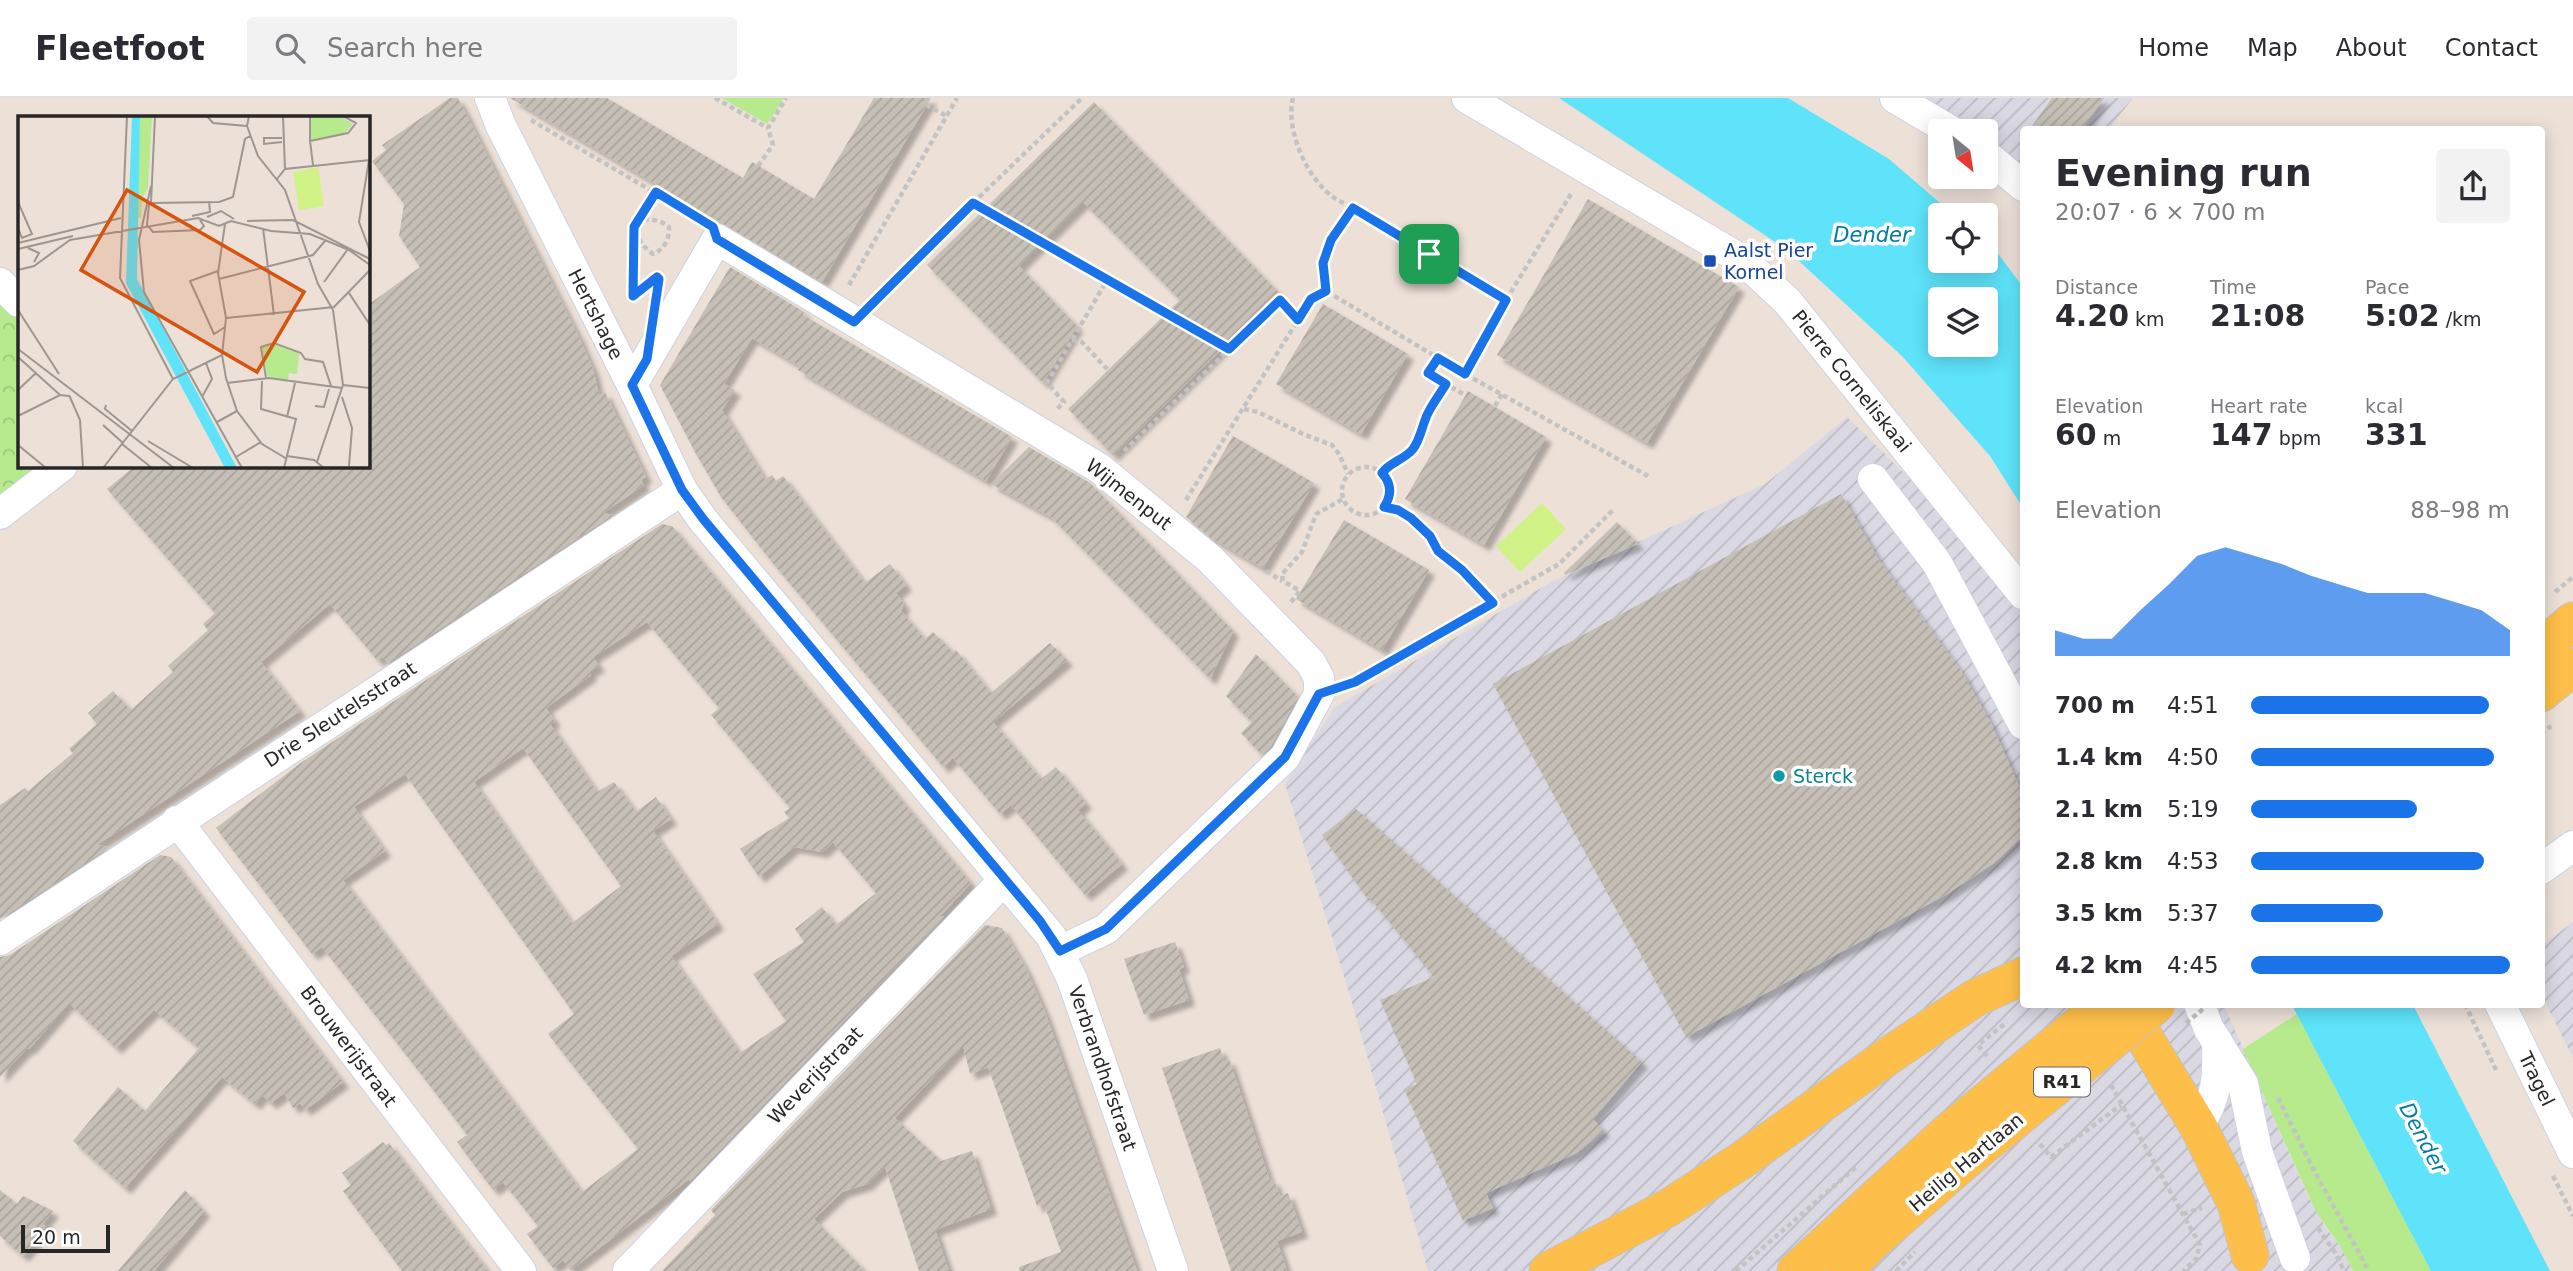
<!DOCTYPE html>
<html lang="en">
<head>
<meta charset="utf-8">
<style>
	:root { --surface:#fff; --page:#f2f2f3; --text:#2b2b33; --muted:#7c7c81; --line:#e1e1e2; --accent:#1a73e8 }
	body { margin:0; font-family:"DejaVu Sans",sans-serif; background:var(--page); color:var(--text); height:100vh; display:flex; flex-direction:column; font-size:26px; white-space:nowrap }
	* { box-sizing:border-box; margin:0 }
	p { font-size:23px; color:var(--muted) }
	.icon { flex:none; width:38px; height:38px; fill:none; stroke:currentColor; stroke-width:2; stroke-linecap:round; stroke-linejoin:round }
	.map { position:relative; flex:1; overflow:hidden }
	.drawer { position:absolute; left:2020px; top:28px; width:525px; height:882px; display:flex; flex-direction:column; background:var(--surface); border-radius:7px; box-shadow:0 4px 18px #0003 }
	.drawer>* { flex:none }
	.needle { width:46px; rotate:150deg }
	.tools { position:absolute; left:1928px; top:21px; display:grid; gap:14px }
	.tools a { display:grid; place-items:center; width:70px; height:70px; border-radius:7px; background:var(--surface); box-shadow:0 4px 18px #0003; font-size:35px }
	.scale { position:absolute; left:21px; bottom:18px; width:89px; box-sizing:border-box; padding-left:7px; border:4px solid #272727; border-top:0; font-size:19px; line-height:24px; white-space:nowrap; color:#272727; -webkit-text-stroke:5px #fff; paint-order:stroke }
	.pin { position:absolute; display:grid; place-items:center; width:60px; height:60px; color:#fff; margin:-30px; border-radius:14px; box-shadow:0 4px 10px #0006 }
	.round { display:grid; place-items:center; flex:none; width:74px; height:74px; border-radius:7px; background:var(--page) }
	.headline { display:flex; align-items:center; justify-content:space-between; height:119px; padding:0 35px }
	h1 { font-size:38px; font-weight:800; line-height:52px }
	.stats { display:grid; grid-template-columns:repeat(3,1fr); gap:10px; height:119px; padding:7px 35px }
	.stats div { display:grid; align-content:center }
	.stats b { font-size:30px; font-weight:800 }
	.stats small { font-size:19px; font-weight:400 }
	.stats p { font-size:19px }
	.chart { height:196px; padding:14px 35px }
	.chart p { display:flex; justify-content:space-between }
	.chart svg { width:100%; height:126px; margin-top:7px; fill:var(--accent); opacity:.7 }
	ul { padding:0 35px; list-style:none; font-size:23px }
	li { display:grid; grid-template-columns:112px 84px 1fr; align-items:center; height:52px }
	li i { height:18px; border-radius:9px; background:var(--accent) }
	header { display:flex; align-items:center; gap:42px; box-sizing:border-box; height:98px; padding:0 35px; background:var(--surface); border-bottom:2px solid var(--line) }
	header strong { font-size:33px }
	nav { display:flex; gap:38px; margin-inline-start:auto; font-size:24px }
	.search { width:490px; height:63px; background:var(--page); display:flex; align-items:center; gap:18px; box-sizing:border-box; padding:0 24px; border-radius:7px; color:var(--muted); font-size:26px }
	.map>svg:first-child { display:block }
</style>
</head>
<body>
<header>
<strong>Fleetfoot</strong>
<div class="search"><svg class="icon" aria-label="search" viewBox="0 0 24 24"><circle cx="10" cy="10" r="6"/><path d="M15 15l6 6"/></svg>Search here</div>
<nav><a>Home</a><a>Map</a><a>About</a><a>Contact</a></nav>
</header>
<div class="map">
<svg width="2573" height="1173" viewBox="0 0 2573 1173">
	<defs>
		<pattern id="industrial-furrows" width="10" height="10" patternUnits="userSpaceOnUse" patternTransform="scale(1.75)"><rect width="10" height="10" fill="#dad9e3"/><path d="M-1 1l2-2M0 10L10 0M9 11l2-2" fill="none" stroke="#bbbac3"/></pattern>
		<pattern id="park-crowns" width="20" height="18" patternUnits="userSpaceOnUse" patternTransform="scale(1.75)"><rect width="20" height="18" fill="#b7e98d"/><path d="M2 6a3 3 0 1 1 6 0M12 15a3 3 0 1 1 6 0" fill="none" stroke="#9dc87a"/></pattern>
		<pattern id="building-hatch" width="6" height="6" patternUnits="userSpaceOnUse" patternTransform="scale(1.75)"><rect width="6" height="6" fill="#c6bfb6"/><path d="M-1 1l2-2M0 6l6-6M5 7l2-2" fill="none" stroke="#aaa49c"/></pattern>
		<filter id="shadow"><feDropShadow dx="6" dy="6" stdDeviation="2" flood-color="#0004"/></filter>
	</defs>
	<rect width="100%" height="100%" fill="#ece0d7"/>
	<!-- industrial -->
	<g fill="url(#industrial-furrows)">
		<polygon points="1892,0 2133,0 2109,31 2023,32 2023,73 1986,52 1986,33 1952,33"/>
		<polygon points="1847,319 2023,492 2023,906 2224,907 2308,1098 2324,1127 2341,1149 2353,1173 1428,1173 1350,898 1285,686 1335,609 1555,482 1765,386"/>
		<polygon points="2573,824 2573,960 2541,896 2541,848"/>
	</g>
	<!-- grass -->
	<g fill="#b7e98d">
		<polygon points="722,0 784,0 767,26"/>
		<polygon points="2297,916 2431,1173 2353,1173 2341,1149 2316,1114 2243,951"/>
	</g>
	<!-- park -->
	<polygon fill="url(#park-crowns)" points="0,201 19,216 19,368 47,368 0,404"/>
	<!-- pitch -->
	<polygon fill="#d1f287" points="1542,405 1566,431 1520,474 1496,448"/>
	<!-- water -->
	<g fill="#5ee3fa" fill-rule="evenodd">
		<path d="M1559,0H1788L1889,61L1954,117H1941V163H1986V145L1996,153L2023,189V410L1990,358L1902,258L1787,152ZM1941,201H1986V247H1941Z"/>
		<polygon points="2292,907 2413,907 2550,1173 2431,1173"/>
	</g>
	<!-- building -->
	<g fill="url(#building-hatch)" fill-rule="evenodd" filter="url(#shadow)">
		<polygon points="450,0 458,0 580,241 594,274 599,297 605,294 646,379 641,382 644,387 603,415 613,417 388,565 383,559 377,562 330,506 261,564 300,613 97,747 110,749 0,821 0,707 25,690 28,693 73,655 69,651 97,626 88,615 113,593 131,612 173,574 168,568 208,532 203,526 215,515 107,391 135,368 368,368 368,207 420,169 399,138 404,106 372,63 386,52 382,47"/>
		<polygon points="510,0 607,0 743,80 752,64 814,101 874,0 931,0 822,184"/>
		<polygon points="2052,0 2104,0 2081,32 2029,32"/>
		<polygon points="1094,4 1279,195 1113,357 1068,311 1180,202 1083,104 1019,168 1077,228 1043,285 927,167"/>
		<polygon points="1588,101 1739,189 1647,345 1497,257"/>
		<polygon points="730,169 804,214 803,217 1012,339 986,383 798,272 800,268 752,240 724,286 735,292 722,312 765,381 772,377 776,383 783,378 865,485 890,466 906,487 896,495 904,506 901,513 925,541 933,534 953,554 956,552 991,595 1050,545 1067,562 993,624 1041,681 1056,669 1086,705 1078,712 1122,766 1085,797 1011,707 1000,716 953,660 943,669 771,463 721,399 696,356 660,287"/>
		<polygon points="1323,206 1408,256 1361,336 1276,286"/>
		<polygon points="1468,293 1546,339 1484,447 1405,401"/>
		<polygon points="1233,338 1314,385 1263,470 1211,440 1186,419"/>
		<polygon points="1029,349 1090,385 1233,533 1210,581 1051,419 991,386"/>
		<polygon points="1841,396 1879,462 1962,574 1991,625 2023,697 2023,738 1994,765 1947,796 1686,939 1493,586"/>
		<polygon points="1344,422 1429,472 1382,552 1296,501"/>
		<polygon points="1617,424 1638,446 1565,477 1564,475"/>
		<path d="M662,426L672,428L971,785L940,818L944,819L690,1083L689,1081L571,1172L563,1162L553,1170L527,1136L538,1128L503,1084L493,1092L457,1044L467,1037L424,980L322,849L312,856L216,730L302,664ZM647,524L719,610L711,617L790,710L784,714L789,720L740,751L759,779L794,749L822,754L833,744L876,795L836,827L822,809L795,831L804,844L753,876L786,923L740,955L671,858L718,826L653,733L671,721L656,699L636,714L614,684L597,694L550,626L555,623L546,610L591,577L589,574L599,568L593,559ZM523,650L621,788L572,825L474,684ZM405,676L574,916L548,936L638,1051L582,1094L343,782L385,753L354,709Z"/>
		<polygon points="1256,556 1298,599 1271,648 1262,657 1241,635 1252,624 1226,598"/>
		<polygon points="1356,711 1642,964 1593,1021 1604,1033 1575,1056 1486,1095 1493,1110 1463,1123 1404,991 1417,986 1380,902 1434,879 1369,799 1367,800 1322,737"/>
		<polygon points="160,757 171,759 343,984 305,1012 300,1005 293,1010 284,995 271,1005 262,997 255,1006 222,979 125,1090 73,1043 118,989 145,1013 199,950 154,912 116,950 69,905 29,951 27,950 0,979 0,859 10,857"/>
		<polygon points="985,827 1002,830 1026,871 1046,917 1137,1173 1019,1173 1019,1169 1061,1154 1044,1106 1037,1108 988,969 970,976 963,947 895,1020 941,1063 972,1053 991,1111 935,1132 949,1173 919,1173 885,1069 867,1086 842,1094 814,1121 865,1173 662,1173 715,1117 711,1112"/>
		<polygon points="1175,844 1184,869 1179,871 1189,902 1144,917 1124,861"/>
		<polygon points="1220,950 1224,963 1229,961 1270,1083 1274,1082 1280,1098 1288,1095 1302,1134 1277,1143 1287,1173 1231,1173 1162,970"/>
		<polygon points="383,1044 386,1047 389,1045 488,1173 402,1173 343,1093 351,1087 342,1075"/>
		<polygon points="0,1092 17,1106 23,1098 53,1113 43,1126 47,1130 23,1158 0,1138"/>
		<polygon points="185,1092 204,1113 154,1173 118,1173"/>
	</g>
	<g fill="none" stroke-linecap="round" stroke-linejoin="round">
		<!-- minor casing -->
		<g stroke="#ccd3e3" stroke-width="32">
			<g id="minor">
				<polyline points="490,0 501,28 632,287 682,392 703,422 1051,838 1072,881 1173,1173"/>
				<polyline points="1467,0 1744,163 1787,203 2023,496"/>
				<polyline points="1895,0 1951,33"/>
				<polyline points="1986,57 2023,88"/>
				<polyline points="0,185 19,204"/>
				<polyline points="632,287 717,141 1099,370 1210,461 1311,565 1319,580 1319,596 1285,659 1106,831 1060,853"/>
				<polyline points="1873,381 1937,465 2023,626"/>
				<polyline points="0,416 62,368"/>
				<polyline points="177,723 521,1173"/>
				<polyline points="2541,771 2573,748"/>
				<polyline points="0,842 682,392"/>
				<polyline points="2199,906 2209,931 2243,986 2257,1053 2295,1160"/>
				<polyline points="2500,906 2573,1055"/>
				<path d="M2198,1028C2218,999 2218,977 2217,943"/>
				<polyline points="628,1173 1004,782"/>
			</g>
		</g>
		<!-- major casing -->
		<g stroke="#c3c3c3" stroke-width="39">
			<g id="major">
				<polyline points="2541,550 2573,523"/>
				<polyline points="2541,595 2573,569"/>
				<polyline points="2124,906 2198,1028 2236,1105 2250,1157"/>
				<polyline points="1548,1173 1668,1110 1745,1060 1891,956 1975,900 2023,878"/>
				<polyline points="1796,1173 1947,1035"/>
				<polyline points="1844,1173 1873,1143 1967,1061"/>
			</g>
		</g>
		<!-- path -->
		<g stroke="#c3c3c3" stroke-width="4.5" stroke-dasharray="5 3.5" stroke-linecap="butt">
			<polyline points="715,0 768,30"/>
			<path d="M1293,0C1285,32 1307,80 1333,99C1339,103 1346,106 1353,110L1331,142L1323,165L1326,193"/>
			<polyline points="926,7 947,18"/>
			<polyline points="531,22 698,120"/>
			<polyline points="758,68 773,47 768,30 786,0"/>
			<polyline points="656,94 634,129 633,198 656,180 659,181"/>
			<polyline points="973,105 1082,0"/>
			<polyline points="1353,110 1506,202"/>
			<path d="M636,133L642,147L653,156C664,152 670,140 669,129C659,121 651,121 639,122"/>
			<polyline points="1011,159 1032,139"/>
			<polyline points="1107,182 1229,251"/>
			<polyline points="849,187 957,0"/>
			<polyline points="875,203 973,105 1107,182 1047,285 1064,304 1056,312"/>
			<polyline points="1072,242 1082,244 1108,272"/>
			<polyline points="1438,260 1428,275 1446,286"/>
			<polyline points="1465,276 1506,202 1571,96"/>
			<polyline points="1495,308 1502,296"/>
			<polyline points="1244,311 1258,314 1303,336 1332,347 1339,356 1348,376"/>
			<polyline points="1124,353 1280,202 1298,222"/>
			<circle cx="1366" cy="393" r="24"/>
			<polyline points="1382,375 1391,366 1404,361 1417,344 1429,314 1446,286 1465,297"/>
			<polyline points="1186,402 1311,201 1326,193 1465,276 1648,378"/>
			<polyline points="1384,409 1398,412 1411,420 1430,438 1438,453 1462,472 1493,505"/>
			<polyline points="1266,473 1282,483"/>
			<polyline points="2555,494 2573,479"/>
			<polyline points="1291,504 1300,493 1283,483 1282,476 1302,454 1316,416 1343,401"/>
			<polyline points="1347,587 1559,466 1614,411"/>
			<polyline points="2541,636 2551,628"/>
			<polyline points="2465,906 2496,972"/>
			<polyline points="1987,958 1978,947 2007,924"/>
			<polyline points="2111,987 2200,1147 2196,1161 2183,1173"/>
			<polyline points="2278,1000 2317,1078 2369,1173"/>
			<polyline points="2040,1046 2051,1059 2121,1007"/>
			<polyline points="2553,1078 2573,1118"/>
			<polyline points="2183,1116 2202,1110"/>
			<polyline points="2318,1130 2336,1156 2344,1173"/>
			<polyline points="1736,1173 1856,1069"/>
			<polyline points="1896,1173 1915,1154"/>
		</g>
		<!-- minor -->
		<use href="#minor" stroke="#fff" stroke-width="30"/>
		<!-- major -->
		<use href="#major" stroke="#febf4a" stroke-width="37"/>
		<!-- major-bridge casing -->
		<g stroke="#c3c3c3" stroke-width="39" stroke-linecap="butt">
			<g id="major-bridge">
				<polyline points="1947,1035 2104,906"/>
				<polyline points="1967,1061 2157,906"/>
			</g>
		</g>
		<!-- path-bridge -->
		<polyline stroke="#c3c3c3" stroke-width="4.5" stroke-dasharray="5 3.5" stroke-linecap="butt" points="2186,925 2209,906"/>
		<!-- major-bridge -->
		<use href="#major-bridge" stroke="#febf4a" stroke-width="37"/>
	</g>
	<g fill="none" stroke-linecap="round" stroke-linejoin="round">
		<!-- route casing -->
		<g stroke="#fff" stroke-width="14">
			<path id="route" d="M656,94L713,129L717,141L854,224L973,105L1229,251L1280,202L1298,222L1311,201L1326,193L1323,165L1331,142L1353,110L1506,202L1465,276L1438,260L1428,275L1446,286C1440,296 1433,305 1428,315C1422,327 1421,340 1413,351C1404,362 1390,364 1382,375C1392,386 1392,397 1384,409L1398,412L1411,420L1430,438L1438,453L1462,472L1493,505L1355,584L1319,596L1285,659L1106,831L1060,853L1040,823L704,422L682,392L632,287L647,261L659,181L657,179L633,198L634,129Z"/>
		</g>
		<!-- route -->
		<use href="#route" stroke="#1a73e8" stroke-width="9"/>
	</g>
	<!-- markers -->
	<rect fill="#1a4fb4" stroke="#fff" stroke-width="2.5" x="1703" y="156" width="14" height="14" rx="3.5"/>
	<circle fill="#0f9aa8" stroke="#fff" stroke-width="2.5" cx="1779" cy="678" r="7"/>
	<g text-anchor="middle" stroke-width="7" stroke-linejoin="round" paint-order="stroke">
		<!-- shield labels -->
		<rect fill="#fff" stroke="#686868" stroke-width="2" x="2034" y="969.5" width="56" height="29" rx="5"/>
		<g font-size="18" font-weight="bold" fill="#272727">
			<text x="2062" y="990">R41</text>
		</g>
		<!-- transit labels -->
		<g font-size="19" fill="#164399" stroke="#fff" text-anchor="start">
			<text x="1724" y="159">Aalst Pier<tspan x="1724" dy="22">Kornel</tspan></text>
		</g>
		<!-- street labels -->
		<g font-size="19" fill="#272727" stroke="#fff">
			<text transform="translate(596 216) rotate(63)" y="7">Hertshage</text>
			<text transform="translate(1852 283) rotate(51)" y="7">Pierre Corneliskaai</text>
			<text transform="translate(1129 396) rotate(38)" y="7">Wijmenput</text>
			<text transform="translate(340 616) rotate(-33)" y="7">Drie Sleutelsstraat</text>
			<text transform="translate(349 948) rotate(53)" y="7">Brouwerijstraat</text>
			<text transform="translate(1103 970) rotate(71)" y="7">Verbrandhofstraat</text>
			<text transform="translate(815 977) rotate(-46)" y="7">Weverijstraat</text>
			<text transform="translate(2537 981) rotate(64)" y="7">Tragel</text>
			<text transform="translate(1966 1064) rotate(-40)" y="7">Heilig Hartlaan</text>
		</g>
		<!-- culture labels -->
		<g font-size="19" fill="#0d838f" stroke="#fff" text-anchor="start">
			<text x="1793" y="685">Sterck</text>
		</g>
		<!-- water labels -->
		<g font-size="21" font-style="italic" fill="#007ea2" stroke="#fff">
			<text x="1872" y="144">Dender</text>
			<text transform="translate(2423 1040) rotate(62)" y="7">Dender</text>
		</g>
	</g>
	<!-- overview -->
	<g transform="translate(18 18)">
		<rect width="352" height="352" fill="#ece0d7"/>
		<path d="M122,0H134L130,72L124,82L123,102H118Z" fill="#b7e98d"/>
		<path d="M293,0H321L335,8L326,18L293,24ZM256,228L281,238L279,258L271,257L269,266L249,260L244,232Z" fill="#b7e98d"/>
		<path d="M300,51L306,90L281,94L275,56Z" fill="#d1f287"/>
		<path d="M114,0H122L119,163L219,352H207L108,167Z" fill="#5ee3fa"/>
		<path fill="none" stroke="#9d9691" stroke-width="2" d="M109,0L102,162L155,263M189,0L195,7L229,10M231,0L229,10L240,40L267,74L300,168L315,194L325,269L299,346M265,0L267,53M292,0V25L330,17L338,7L325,0M264,22H246V28L264,26M292,25L295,49M351,44L341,106L352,135M259,63L267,53L352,44M133,70L121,124L126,176L224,352M0,86L14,118L4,122L0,112M201,86L215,81L227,23L232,20M133,87L137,0M134,87L201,86M131,88L129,109L135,116L182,114L186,110L182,104M174,100L192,96L191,85M189,101L203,95L216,103M229,105L275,104L352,143M207,108L200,157L208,202L204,239L208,262L219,295L244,328L269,343M245,112L256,199M0,127L103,102M10,132L21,137L16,146M0,133L55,120M0,154L16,150L52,124L180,102L201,110L213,105L253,115L292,118L331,134L352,149M200,155L172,165L196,218L207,211M201,163L295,139L307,125M306,166L330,133M331,177L352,209M0,194L41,258M208,202L316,191L352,154M0,233L156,352M0,241L42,279M248,262L243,231L256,227L283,237L287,243L305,246L313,270M244,265L243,293L278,303L266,352M209,267L251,262L324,272M325,269L352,272M0,274L18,257M51,279L62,304L65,352M184,281L194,263L188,247M324,281L334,312L331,350M88,289L87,293L114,315M297,290L306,291L311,273M0,300L42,279L51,280M269,301L277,267M199,306L219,295M85,309L105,327M130,325L175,352M104,328L134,352M0,329L28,352M269,340L296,344L306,352M218,341L243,326M85,352L155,263L204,239"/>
		<path fill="#d5540f" fill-opacity="0.15" stroke="#d5540f" stroke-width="3.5" d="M109,74L286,176L239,256L63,154Z"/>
		<rect width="352" height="352" fill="none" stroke="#272727" stroke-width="3.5"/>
	</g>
</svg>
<div class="tools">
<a><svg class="needle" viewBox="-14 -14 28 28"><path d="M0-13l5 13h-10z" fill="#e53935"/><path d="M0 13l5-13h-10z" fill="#7c7c81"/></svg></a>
<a><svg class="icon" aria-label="locate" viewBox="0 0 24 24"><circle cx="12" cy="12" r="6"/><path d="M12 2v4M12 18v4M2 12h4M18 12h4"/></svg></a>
<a><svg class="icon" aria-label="layers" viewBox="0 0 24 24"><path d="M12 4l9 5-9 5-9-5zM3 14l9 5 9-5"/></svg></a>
</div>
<div class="scale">20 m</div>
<div class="pin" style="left:1429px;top:156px;background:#1e9e55"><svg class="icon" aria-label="arrive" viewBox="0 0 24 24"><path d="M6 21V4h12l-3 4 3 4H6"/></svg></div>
<section class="drawer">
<div class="headline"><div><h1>Evening run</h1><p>20:07 · 6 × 700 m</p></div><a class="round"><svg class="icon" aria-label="share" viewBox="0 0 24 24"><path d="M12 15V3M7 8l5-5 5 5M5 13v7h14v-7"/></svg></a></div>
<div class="stats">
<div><p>Distance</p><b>4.20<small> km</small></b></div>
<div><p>Time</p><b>21:08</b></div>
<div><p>Pace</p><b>5:02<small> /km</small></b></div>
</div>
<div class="stats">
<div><p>Elevation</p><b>60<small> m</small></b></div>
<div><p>Heart rate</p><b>147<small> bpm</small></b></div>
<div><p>kcal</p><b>331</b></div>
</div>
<div class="chart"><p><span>Elevation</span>88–98 m</p>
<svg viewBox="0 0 160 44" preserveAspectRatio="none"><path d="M0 44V35L10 38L20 38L30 28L40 19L50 9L60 6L70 9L80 12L90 16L100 19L110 22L120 22L130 22L140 25L150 28L160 35V44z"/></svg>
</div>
<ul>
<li><b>700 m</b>4:51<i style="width:92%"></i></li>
<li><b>1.4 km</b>4:50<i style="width:94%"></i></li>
<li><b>2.1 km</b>5:19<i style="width:64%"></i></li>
<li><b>2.8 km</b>4:53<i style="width:90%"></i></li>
<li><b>3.5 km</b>5:37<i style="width:51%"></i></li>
<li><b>4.2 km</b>4:45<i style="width:100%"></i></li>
</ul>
</section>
</div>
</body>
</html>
